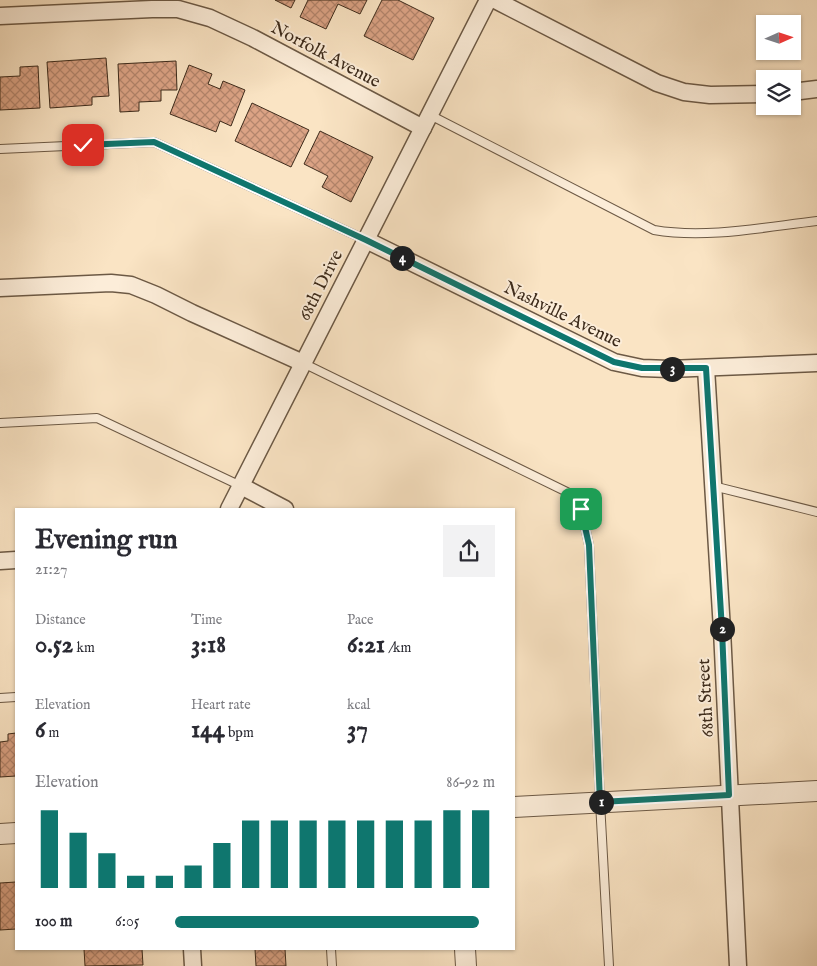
<!DOCTYPE html>
<html lang="en">
<head>
<meta charset="utf-8">
<style>
	:root { --surface:#fff; --page:#f2f2f3; --text:#2b2b33; --muted:#7c7c81; --accent:#0f766e }
	body { margin:0; font-family:"IM FELL English",serif; background:var(--page); color:var(--text); height:100vh; display:flex; flex-direction:column; font-size:19px; white-space:nowrap }
	* { box-sizing:border-box; margin:0 }
	p { font-size:16px; color:var(--muted) }
	.icon { flex:none; width:28px; height:28px; fill:none; stroke:currentColor; stroke-width:2; stroke-linecap:round; stroke-linejoin:round }
	.map { position:relative; flex:1; overflow:hidden }
	.drawer { position:absolute; left:15px; top:508px; width:500px; height:442px; display:flex; flex-direction:column; background:var(--surface); border-radius:0px; box-shadow:0 1px 4px #0004 }
	.drawer>* { flex:none }
	.needle { width:32px; rotate:87deg }
	.fabs { position:absolute; left:756px; top:15px; display:grid; gap:10px }
	.fabs a { display:grid; place-items:center; width:45px; height:45px; border-radius:0px; background:var(--surface); box-shadow:0 1px 4px #0004; font-size:25px }
	.pin { position:absolute; display:grid; place-items:center; width:42px; height:42px; color:#fff; margin:-21px; border-radius:10px; box-shadow:0 2px 8px #0006 }
	.km { position:absolute; width:25px; height:25px; margin:-12px; border-radius:50%; background:#222; color:#fff; font-size:14px; line-height:25px; text-align:center }
	.round { display:grid; place-items:center; flex:none; width:52px; height:52px; border-radius:0px; background:var(--page) }
	.head { display:flex; align-items:center; justify-content:space-between; height:85px; padding:0 20px }
	h1 { font-size:28px; font-weight:700; line-height:38px }
	.figures { display:grid; grid-template-columns:repeat(3,1fr); gap:8px; height:85px; padding:5px 20px }
	.figures div { display:grid; align-content:center }
	.figures b { font-size:25px; font-weight:700 }
	.figures small { font-size:14px; font-weight:400 }
	.figures p { font-size:14px }
	.chart { height:140px; padding:10px 20px }
	.chart p { display:flex; justify-content:space-between }
	.chart svg { width:100%; height:90px; margin-top:5px; stroke:var(--accent); stroke-width:6 }
	ul { padding:0 20px; list-style:none; font-size:16px }
	li { display:grid; grid-template-columns:80px 60px 1fr; align-items:center; height:38px }
	li i { height:12px; border-radius:6px; background:var(--accent) }
	.map>svg:first-child { display:block }
</style>
</head>
<body>
<div class="map">
<svg width="817" height="966" viewBox="0 0 817 966">
	<defs>
		<pattern id="building-cross-hatch" width="8" height="8" patternUnits="userSpaceOnUse" patternTransform="scale(1.25)"><rect width="8" height="8" fill="#dba385"/><path d="M0 0l8 8M0 8l8-8" fill="none" stroke="#b3856c"/></pattern>
	</defs>
	<rect width="100%" height="100%" fill="#fae4c4"/>
	<filter id="stains"><feTurbulence type="fractalNoise" baseFrequency=".004" numOctaves="4"/><feColorMatrix values="0 0 0 0 .2 0 0 0 0 .09 0 0 0 0 .02 0 0 0 .5 -.17"/></filter>
	<radialGradient id="worn" r=".72"><stop offset=".6" stop-color="#630" stop-opacity="0"/><stop offset="1" stop-color="#630" stop-opacity=".3"/></radialGradient>
	<!-- building -->
	<g fill="url(#building-cross-hatch)" stroke="#3d2b1b">
		<polygon points="275,0 295,0 291,8"/>
		<polygon points="308,0 367,0 360,14 338,4 326,29 300,17"/>
		<polygon points="382,0 398,0 434,18 413,60 364,36"/>
		<polygon points="106,58 109,96 92,97 92,105 50,108 47,62"/>
		<polygon points="176,61 177,90 161,90 161,101 139,102 139,111 120,112 118,64"/>
		<polygon points="189,65 212,74 208,84 220,89 223,81 245,90 231,126 220,121 216,132 170,114"/>
		<polygon points="38,66 40,108 0,110 0,77 20,76 20,67"/>
		<polygon points="252,103 309,130 291,167 235,141"/>
		<polygon points="320,131 373,157 351,202 322,187 328,176 304,164"/>
		<polygon points="16,733 16,776 0,777 0,742 8,741 8,734"/>
		<polygon points="16,882 16,929 0,930 0,883"/>
		<polygon points="84,949 142,949 143,965 85,966"/>
		<polygon points="255,949 285,949 286,966 256,966"/>
	</g>
	<g fill="none" stroke-linecap="round" stroke-linejoin="round">
		<!-- service casing -->
		<g stroke="#6c5945" stroke-width="10">
			<g id="service">
				<path d="M430,115L654,230C706,239 765,227 817,221"/>
				<polyline points="0,149 154,142 366,240"/>
				<polyline points="303,363 569,493 581,509 589,545 600,802 609,966"/>
				<polyline points="0,423 97,418 241,486"/>
				<polyline points="713,486 817,512"/>
				<polyline points="0,698 16,697"/>
				<polyline points="331,949 332,966"/>
			</g>
		</g>
		<!-- minor casing -->
		<g stroke="#6c5945" stroke-width="19">
			<g id="minor">
				<polyline points="495,0 657,83 684,92 710,95 765,94"/>
				<polyline points="0,16 152,9 178,9 210,18 253,38 423,128"/>
				<polyline points="792,92 817,89"/>
				<polyline points="366,240 614,362 642,368 669,369 817,363"/>
				<polyline points="0,288 111,283 131,285 156,295 192,313 303,363"/>
				<polyline points="706,368 722,630 738,966"/>
				<polyline points="241,486 285,509"/>
				<polyline points="229,509 488,0"/>
				<polyline points="0,561 16,560"/>
				<polyline points="192,949 193,966"/>
			</g>
		</g>
		<!-- tertiary casing -->
		<g stroke="#6c5945" stroke-width="22">
			<g id="tertiary">
				<polyline points="514,807 817,791"/>
				<polyline points="0,834 16,833"/>
				<polyline points="465,949 466,966"/>
			</g>
		</g>
		<!-- service -->
		<use href="#service" stroke="#fcedd9" stroke-width="8"/>
		<!-- minor -->
		<use href="#minor" stroke="#fcedd9" stroke-width="16"/>
		<!-- tertiary -->
		<use href="#tertiary" stroke="#fcedd9" stroke-width="20"/>
	</g>
	<g fill="none" stroke-linecap="round" stroke-linejoin="round">
		<!-- route casing -->
		<g stroke="#fff" stroke-width="10">
			<polyline id="route" points="83,145 154,142 366,240 614,362 642,368 706,368 722,630 729,795 600,802 589,545 581,509"/>
		</g>
		<!-- route -->
		<use href="#route" stroke="#0f766e" stroke-width="6"/>
	</g>
	<g text-anchor="middle" stroke-width="4" stroke-linejoin="round" paint-order="stroke">
		<!-- street labels -->
		<g font-size="18" fill="#3d2b1b" stroke="#fcedd9">
			<text transform="translate(326 54) rotate(28)" y="6">Norfolk Avenue</text>
			<text transform="translate(320 285) rotate(-63)" y="6">68th Drive</text>
			<text transform="translate(563 314) rotate(26)" y="6">Nashville Avenue</text>
			<text transform="translate(705 698) rotate(-93)" y="6">68th Street</text>
		</g>
	</g>
	<rect width="100%" height="100%" filter="url(#stains)"/>
	<rect width="100%" height="100%" fill="url(#worn)"/>
</svg>
<div class="fabs">
<a><svg class="needle" viewBox="-14 -14 28 28"><path d="M0-13l5 13h-10z" fill="#e53935"/><path d="M0 13l5-13h-10z" fill="#7c7c81"/></svg></a>
<a><svg class="icon" aria-label="layers" viewBox="0 0 24 24"><path d="M12 4l9 5-9 5-9-5zM3 14l9 5 9-5"/></svg></a>
</div>
<div class="pin" style="left:581px;top:509px;background:#1e9e55"><svg class="icon" aria-label="arrive" viewBox="0 0 24 24"><path d="M6 21V4h12l-3 4 3 4H6"/></svg></div>
<div class="pin" style="left:83px;top:145px;background:#d93025"><svg class="icon" aria-label="check" viewBox="0 0 24 24"><path d="M5 12l5 5 9-10"/></svg></div>
<b class="km" style="left:601px;top:802px">1</b>
<b class="km" style="left:722px;top:629px">2</b>
<b class="km" style="left:672px;top:369px">3</b>
<b class="km" style="left:402px;top:258px">4</b>
<section class="drawer">
<div class="head"><div><h1>Evening run</h1><p>21:27</p></div><a class="round"><svg class="icon" aria-label="share" viewBox="0 0 24 24"><path d="M12 15V3M7 8l5-5 5 5M5 13v7h14v-7"/></svg></a></div>
<div class="figures">
<div><p>Distance</p><b>0.52<small> km</small></b></div>
<div><p>Time</p><b>3:18</b></div>
<div><p>Pace</p><b>6:21<small> /km</small></b></div>
</div>
<div class="figures">
<div><p>Elevation</p><b>6<small> m</small></b></div>
<div><p>Heart rate</p><b>144<small> bpm</small></b></div>
<div><p>kcal</p><b>37</b></div>
</div>
<div class="chart"><p><span>Elevation</span>86–92 m</p>
<svg viewBox="0 0 160 44" preserveAspectRatio="none"><path d="M5 44V6M15 44V17M25 44V27M35 44V38M45 44V38M55 44V33M65 44V22M75 44V11M85 44V11M95 44V11M105 44V11M115 44V11M125 44V11M135 44V11M145 44V6M155 44V6"/></svg>
</div>
<ul>
<li><b>100 m</b>6:05<i style="width:95%"></i></li>
</ul>
</section>
</div>
</body>
</html>
